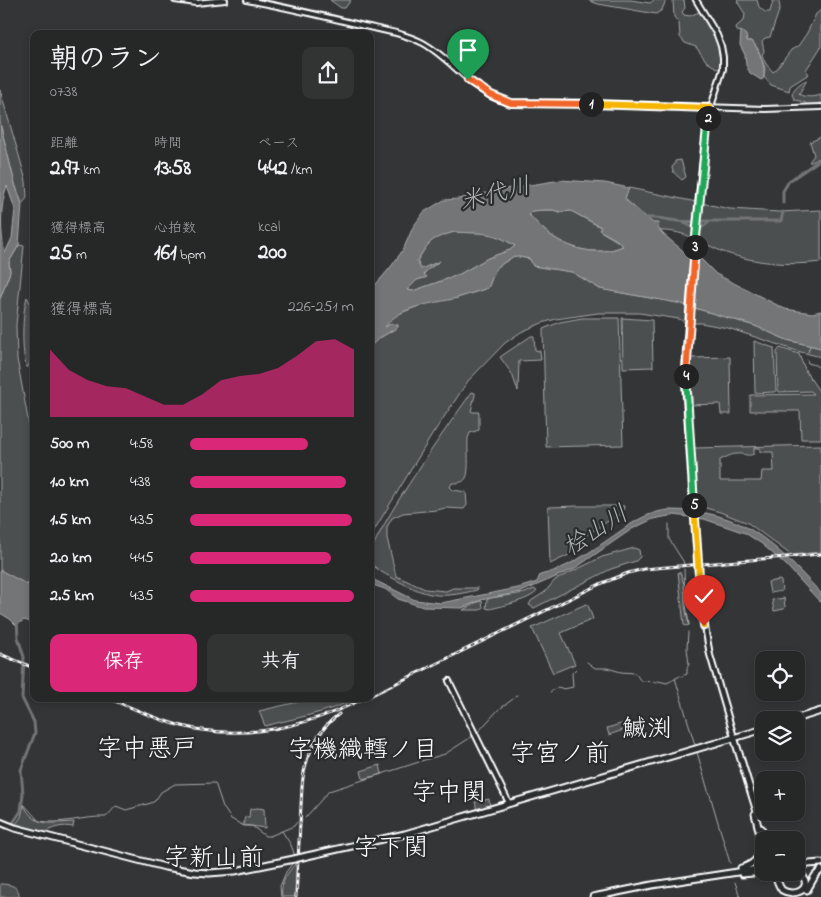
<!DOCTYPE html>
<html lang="ja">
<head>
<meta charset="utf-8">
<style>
	:root { --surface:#262828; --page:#323434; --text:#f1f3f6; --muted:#a4a6a8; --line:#424445; --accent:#db2777 }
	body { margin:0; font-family:"Indie Flower","Klee One",sans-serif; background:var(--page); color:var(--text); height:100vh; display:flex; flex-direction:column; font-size:19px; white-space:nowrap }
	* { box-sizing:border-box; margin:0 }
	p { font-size:16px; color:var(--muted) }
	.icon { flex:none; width:28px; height:28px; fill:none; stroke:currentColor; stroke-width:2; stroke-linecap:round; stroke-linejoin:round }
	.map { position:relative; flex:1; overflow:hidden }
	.panel { position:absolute; left:30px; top:30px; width:344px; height:672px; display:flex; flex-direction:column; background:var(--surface); border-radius:10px; box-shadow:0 2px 8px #0003,0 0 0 1px var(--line) }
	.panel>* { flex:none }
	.fabs { position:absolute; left:755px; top:651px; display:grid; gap:10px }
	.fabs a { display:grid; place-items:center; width:50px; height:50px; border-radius:10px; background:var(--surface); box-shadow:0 2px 8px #0003,0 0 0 1px var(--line); font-size:25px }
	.pin { position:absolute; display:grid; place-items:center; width:42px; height:42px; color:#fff; margin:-51px -21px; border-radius:50% 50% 50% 0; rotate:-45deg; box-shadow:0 0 5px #0007 }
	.pin .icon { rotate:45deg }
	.km { position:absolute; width:25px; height:25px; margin:-12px; border-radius:50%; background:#222; color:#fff; font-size:14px; line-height:25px; text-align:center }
	.round { display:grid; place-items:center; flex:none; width:52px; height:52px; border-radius:10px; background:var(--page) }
	.head { display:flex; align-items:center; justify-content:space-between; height:85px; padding:0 20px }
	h1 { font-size:28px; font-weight:700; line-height:38px }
	.stats { display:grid; grid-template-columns:repeat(3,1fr); gap:8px; height:85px; padding:5px 20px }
	.stats div { display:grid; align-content:center }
	.stats b { font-size:21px; font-weight:700 }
	.stats small { font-size:14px; font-weight:400 }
	.stats p { font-size:14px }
	.chart { height:140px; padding:10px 20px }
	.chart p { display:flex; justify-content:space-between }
	.chart svg { width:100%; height:90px; margin-top:5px; fill:var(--accent); opacity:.7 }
	.primary-button { display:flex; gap:10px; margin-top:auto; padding:10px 20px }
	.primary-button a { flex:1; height:58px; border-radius:10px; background:var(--accent); color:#fff; font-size:20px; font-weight:700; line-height:58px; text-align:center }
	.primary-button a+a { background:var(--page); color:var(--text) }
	ul { padding:0 20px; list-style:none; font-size:16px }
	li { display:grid; grid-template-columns:80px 60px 1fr; align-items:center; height:38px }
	li i { height:12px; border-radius:6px; background:var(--accent) }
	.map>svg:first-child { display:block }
</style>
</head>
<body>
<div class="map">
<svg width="821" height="897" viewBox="0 0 821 897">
	<rect width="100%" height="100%" fill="#333536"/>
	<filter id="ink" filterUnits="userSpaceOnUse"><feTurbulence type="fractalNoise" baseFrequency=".02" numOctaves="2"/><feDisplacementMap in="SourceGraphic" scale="10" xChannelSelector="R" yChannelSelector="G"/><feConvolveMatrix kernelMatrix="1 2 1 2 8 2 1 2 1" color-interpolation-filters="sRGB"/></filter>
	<g filter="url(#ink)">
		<!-- green -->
		<g fill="#4c4f50" stroke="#a6a7a8" fill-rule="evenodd">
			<polygon points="330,0 351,0 345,8 341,8"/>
			<polygon points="588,0 631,0 650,3 654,0 666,0 662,10 656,14 598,4"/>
			<path d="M673,0H684L685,8L682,12L684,15L690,16L701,11C714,32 722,45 720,70L707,62L696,47L685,43L680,37L679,23L674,17Z"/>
			<polygon points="738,0 757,0 759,7 765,12 770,12 773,1 777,0 779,2 780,8 770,37 765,38 762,41 764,51 762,55 766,64 773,72 776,70 791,50 798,46 807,33 816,14 821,10 821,47 806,70 809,74 790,86 789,91 771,85 764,77 765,68 758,49 752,41 747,41 742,32 737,31 736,27 744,20 745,14 737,1"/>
			<path d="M807,80L799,94C805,98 814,97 821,95V105L809,106L804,102L795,100L792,95C793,88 801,82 807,80Z"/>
			<polygon points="0,90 20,159 26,181 27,198 22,204 15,184 0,123"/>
			<polygon points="821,137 821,157 812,162 809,162 814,155 810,142"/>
			<path d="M681,160L686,177L682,180C678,176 672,173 672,167L675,164V161Z"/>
			<path d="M629,188L730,209L779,212L821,210V262C790,266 756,263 726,253C704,245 686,230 661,231L628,202L625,198Z"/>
			<path d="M544,210H553L560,212L571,211L602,228L599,230C607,236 616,239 623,246C596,258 563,248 542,228C537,224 533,218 528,214L532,211Z"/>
			<path d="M454,232C482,234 490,229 515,246L510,250L488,258L458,275L413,291L406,290L417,280L427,277L424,274L426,271L437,263L421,270L417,261C430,240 430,239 454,232Z"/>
			<polygon points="19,245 24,246 16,325 17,359 30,430 34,435 34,588 9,576 0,570 0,299 10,272 9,262"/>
			<polygon points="514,256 530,259 533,266 572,272 600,289 678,303 755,326 787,340 821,348 821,357 797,351 728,328 701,323 687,323 679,319 639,313 598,313 556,319 542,323 521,332 505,343 468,381 432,435 370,537 370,347 378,339 398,327 384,327 391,317 426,303 457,298 488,288 496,268"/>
			<path d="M27,297L34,310V356L27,368C21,355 22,312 27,297Z"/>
			<polygon points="582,318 619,318 623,445 546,447 543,329 560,322"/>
			<polygon points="622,318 652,320 653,367 623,368"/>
			<polygon points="690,328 692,329 690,358 730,357 731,414 721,414 720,404 689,405 687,362"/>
			<polygon points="531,336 534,336 535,350 540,351 541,360 519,361 518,391 512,374 500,357"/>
			<polygon points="754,341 774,348 776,391 774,392 755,393"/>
			<polygon points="780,348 799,354 806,372 821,394 821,439 801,439 800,411 750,411 750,395 814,394 811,391 779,392 778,390 777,352"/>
			<path d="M472,392L475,393V395L471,411L473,412H479V430L470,433L468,438C467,447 470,471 466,478C463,483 458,483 452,483L450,487L453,490L466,492L467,505L464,509L445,508L437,510L403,513L392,518L387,527V538L396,576L425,589L446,591L453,588H478L477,590C443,598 431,598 400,582C393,578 372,569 370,560C365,542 456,414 472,392Z"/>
			<path d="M821,445V552L791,555L748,523L720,512L695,505L692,450L694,448ZM754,448H760V452H773L774,471H762L761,481H720V460C725,458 731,454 737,454C744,453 747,457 754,454Z"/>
			<polygon points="580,506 624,506 623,513 620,516 619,514 579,540 577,538 568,544 573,553 550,564 548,507"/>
			<polygon points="634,548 639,550 640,557 636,561 611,569 534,608 529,605 531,601 545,592 555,580 602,557"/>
			<polygon points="678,572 680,572 684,584 685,606 689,625 685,626 684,625"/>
			<polygon points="779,580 781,581 782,591 770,593 768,582"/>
			<path d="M534,589L537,591C531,600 502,606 490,609L486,608L487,600L490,598L525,593Z"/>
			<polygon points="784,598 785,607 784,609 774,611 772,600"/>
			<polygon points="482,601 483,608 480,610 463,610 475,603"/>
			<polygon points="586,604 588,605 593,619 561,633 575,664 553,673 532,628"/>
			<path d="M311,699H355C327,713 295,718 265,726L259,711Z"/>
			<polygon points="624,723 626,729 609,735 607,728"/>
			<polygon points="380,765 382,774 363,779 361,771"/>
			<polygon points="489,799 490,806 477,809 475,802"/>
			<path d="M24,805C35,828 52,823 74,822L73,827C62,825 55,827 45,832L16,824L21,817Z"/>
			<polygon points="258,808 264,809 265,828 243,825 245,817 249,817 250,809"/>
			<path d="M296,863L295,897H282C280,883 287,873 296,863Z"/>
			<path d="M0,884C10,884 20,886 19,897H0Z"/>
		</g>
		<!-- water -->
		<g fill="#737576" stroke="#abacad" fill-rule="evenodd">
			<path d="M741,31L746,35L747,41H752C759,49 767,69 763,79L761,80L750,73L746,65L745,55L740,45Z"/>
			<path d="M0,123L15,184L22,204L19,245L9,262L10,272L0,299ZM7,186L15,209L12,238L5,253C0,234 0,204 7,186Z"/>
			<path d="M561,180L605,183L629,188L625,198L628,202L653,223H659L658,228L663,234L694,260L689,253L702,260L716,274L785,309L812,313L821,311V348L787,340L755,326L678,303L600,289L572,272L533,266L530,259L514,256L496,268L488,288C478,291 467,295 457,298C433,304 400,305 385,327L390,324L398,325V327L378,339L370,347V291L390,268L403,250L413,227L424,212L444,200L458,199L505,189ZM544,210H553L560,212L571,211L601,227L599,230L617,240L623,246C596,258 563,248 542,228C537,224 533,218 528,214L532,211ZM454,232C481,234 491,230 515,246L510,250L488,258L458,275L413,291L407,290L417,280L427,277L424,274L426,271L440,261L421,269L417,261C430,240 431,239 454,232Z"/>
			<path d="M669,510C745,510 772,542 821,593V603L786,565L762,544L745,533L704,519L674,515L653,519L632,529L574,569L521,592L481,600L462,608L423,607L398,599L385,589L370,584V578L415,600L441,603L518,588L537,582L540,575C564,570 587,554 606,541C627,527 644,512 669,510Z"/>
			<polygon points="0,570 34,588 34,623 24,620 16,625 10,619 0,613"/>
		</g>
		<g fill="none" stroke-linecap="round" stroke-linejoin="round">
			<!-- stream -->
			<g stroke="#abacad" stroke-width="1">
				<polyline points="808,352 810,346"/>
				<polyline points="807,360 808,363 815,365 821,369"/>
				<polyline points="669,524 669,539 683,561 684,564"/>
				<polyline points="684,569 685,597 689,625"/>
				<polyline points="587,662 595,668 607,668 621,672 635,673 641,681 657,682"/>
				<polyline points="682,676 687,674 687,668 689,664 687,649 688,632"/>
				<polyline points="675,678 695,745"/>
				<polyline points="658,681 667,683 680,676"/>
				<polyline points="550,692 558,687 564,689 573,687 572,673 578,667"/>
				<polyline points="515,696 517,695"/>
				<polyline points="501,708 513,699"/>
				<polyline points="478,732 499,709"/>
				<polyline points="697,752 709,794"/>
				<polyline points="421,761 445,754 473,736"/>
				<polyline points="710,795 730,863"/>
				<path d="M22,802L39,821C61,825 84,816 106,817L116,806L126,810L151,803L155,801L161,792L175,784L215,783L223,807L231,819L244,826H252L265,836H270L282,831L291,845L295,856"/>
				<polyline points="305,818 329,791 419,762"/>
				<polyline points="300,822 302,821"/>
				<polyline points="282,831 294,826 297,822"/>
				<polyline points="735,882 740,897"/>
				<polyline points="281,897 280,886 286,872 295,860"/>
			</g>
			<!-- river -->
			<g stroke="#737576" stroke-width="3">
				<polyline points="783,203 783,191 789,181 821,159"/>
				<path d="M645,218C662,216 678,224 695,221H781L783,212"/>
				<polyline points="684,223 694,228 700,229 709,222"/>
				<polyline points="11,826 21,811 23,794 21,770 35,733 34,722 22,698 24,657 18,638 17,620"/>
			</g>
			<!-- major casing -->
			<g stroke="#fff" stroke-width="8">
				<g id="major">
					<polyline points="175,0 196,3 225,0"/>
					<path d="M247,0C285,7 323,16 360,25C381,30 404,33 423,43C454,60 474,95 511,103H579L765,109L821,107"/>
					<polyline points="694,506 685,380 686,349 699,197 708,116 723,69 723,57 721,46 717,35 696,0"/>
					<polyline points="701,604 710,655 734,737"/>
					<polyline points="449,681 509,803"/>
				</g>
			</g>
			<!-- highway casing -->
			<g stroke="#fff" stroke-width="9">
				<g id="highway">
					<polyline points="792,720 821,711"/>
					<polyline points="734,737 758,815"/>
					<polyline points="0,822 15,828 165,867 195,872 209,873 235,871 294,859"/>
					<polyline points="761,828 765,840"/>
					<polyline points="307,856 405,834 764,729"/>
					<polyline points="796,865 821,863"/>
					<path d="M741,868C770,861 760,835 755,814"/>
					<polyline points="742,874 764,872"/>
					<path d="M775,874C777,880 778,885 782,890C793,897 812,891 803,876L796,871"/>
					<polyline points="807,890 815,876 821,870"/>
					<polyline points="593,897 652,885 764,868"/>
				</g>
			</g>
			<!-- major -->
			<use href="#major" stroke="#2a2d2e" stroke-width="4"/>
			<!-- highway -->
			<use href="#highway" stroke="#2a2d2e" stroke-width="5"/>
			<!-- rail casing -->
			<g stroke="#fff" stroke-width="3">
				<g id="rail">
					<polyline points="0,654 34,668"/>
					<polyline points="370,696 600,584 628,573 644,569 821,554"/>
					<path d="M110,699C133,708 155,719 178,725C241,742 306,727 363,699"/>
					<path d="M296,897L302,787C304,759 316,731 339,714"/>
				</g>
			</g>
			<!-- rail -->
			<use href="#rail" stroke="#2a2d2e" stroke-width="1" stroke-dasharray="4" stroke-linecap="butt"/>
			<!-- major-bridge casing -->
			<g stroke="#fff" stroke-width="8" stroke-linecap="butt">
				<polyline id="major-bridge" points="694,506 701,604"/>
			</g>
			<!-- highway-bridge casing -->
			<g stroke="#fff" stroke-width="9" stroke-linecap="butt">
				<polyline id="highway-bridge" points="294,859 307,856"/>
			</g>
			<!-- major-bridge -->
			<use href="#major-bridge" stroke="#2a2d2e" stroke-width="4"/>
			<!-- highway-bridge -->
			<use href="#highway-bridge" stroke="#2a2d2e" stroke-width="5"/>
		</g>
	</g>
	<g fill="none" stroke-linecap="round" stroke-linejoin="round" filter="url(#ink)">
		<!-- split-1 casing -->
		<g stroke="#fff" stroke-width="10">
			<polyline id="split-1" points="468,80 491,95 511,103 591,104"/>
		</g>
		<!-- split-2 casing -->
		<g stroke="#fff" stroke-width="10">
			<polyline id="split-2" points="591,104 710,108 708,118"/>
		</g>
		<!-- split-3 casing -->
		<g stroke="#fff" stroke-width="10">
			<polyline id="split-3" points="695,247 708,118"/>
		</g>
		<!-- split-4 casing -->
		<g stroke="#fff" stroke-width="10">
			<polyline id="split-4" points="686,376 695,247"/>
		</g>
		<!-- split-5 casing -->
		<g stroke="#fff" stroke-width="10">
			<polyline id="split-5" points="686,376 694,505"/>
		</g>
		<!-- split-6 casing -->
		<g stroke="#fff" stroke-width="10">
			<polyline id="split-6" points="694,505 701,604 704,626"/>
		</g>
		<!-- split-1 -->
		<use href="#split-1" stroke="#f0652b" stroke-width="6"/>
		<!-- split-2 -->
		<use href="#split-2" stroke="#f5b400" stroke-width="6"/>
		<!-- split-3 -->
		<use href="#split-3" stroke="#22a559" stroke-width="6"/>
		<!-- split-4 -->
		<use href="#split-4" stroke="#f0652b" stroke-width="6"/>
		<!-- split-5 -->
		<use href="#split-5" stroke="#22a559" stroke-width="6"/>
		<!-- split-6 -->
		<use href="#split-6" stroke="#f5b400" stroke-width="6"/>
	</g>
	<g text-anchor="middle" stroke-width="4.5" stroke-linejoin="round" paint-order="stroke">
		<!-- water labels -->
		<g font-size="24" font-style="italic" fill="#b2b3b4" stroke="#2a2d2e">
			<text transform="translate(495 193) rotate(-14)" y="8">米代川</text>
			<text transform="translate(595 530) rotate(-33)" y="8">桧山川</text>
		</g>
		<!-- quarter labels -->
		<g font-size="25" fill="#fff" stroke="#2a2d2e">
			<text x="647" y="736">鰄渕</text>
			<text x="147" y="756">字中悪戸</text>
			<text x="363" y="757">字機織轌ノ目</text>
			<text x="560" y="761">字宮ノ前</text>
			<text x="449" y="800">字中関</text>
			<text x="391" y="855">字下関</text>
			<text x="214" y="865">字新山前</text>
		</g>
	</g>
</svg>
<div class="fabs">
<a><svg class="icon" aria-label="locate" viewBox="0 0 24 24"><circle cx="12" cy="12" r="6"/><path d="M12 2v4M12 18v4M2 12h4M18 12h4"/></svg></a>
<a><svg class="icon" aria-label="layers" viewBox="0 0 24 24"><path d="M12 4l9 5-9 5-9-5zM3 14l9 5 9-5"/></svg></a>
<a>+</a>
<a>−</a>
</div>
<div class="pin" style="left:468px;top:80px;background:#1e9e55"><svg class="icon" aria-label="arrive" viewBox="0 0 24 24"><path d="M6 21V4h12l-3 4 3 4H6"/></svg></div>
<div class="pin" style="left:704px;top:626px;background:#d93025"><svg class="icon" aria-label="check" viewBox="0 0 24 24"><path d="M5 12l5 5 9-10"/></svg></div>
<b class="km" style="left:591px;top:104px">1</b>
<b class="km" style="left:708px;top:118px">2</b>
<b class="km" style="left:695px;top:247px">3</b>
<b class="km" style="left:686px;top:376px">4</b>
<b class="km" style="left:694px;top:505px">5</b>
<section class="panel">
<div class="head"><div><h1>朝のラン</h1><p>07:38</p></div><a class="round"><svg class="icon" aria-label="share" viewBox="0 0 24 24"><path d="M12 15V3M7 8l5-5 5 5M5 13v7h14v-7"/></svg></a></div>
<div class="stats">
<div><p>距離</p><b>2.97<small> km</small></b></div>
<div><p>時間</p><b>13:58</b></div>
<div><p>ペース</p><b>4:42<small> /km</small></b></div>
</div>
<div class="stats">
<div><p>獲得標高</p><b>25<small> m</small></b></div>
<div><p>心拍数</p><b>161<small> bpm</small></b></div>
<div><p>kcal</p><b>200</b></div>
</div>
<div class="chart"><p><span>獲得標高</span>226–251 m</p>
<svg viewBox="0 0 160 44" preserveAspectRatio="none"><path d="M0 44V11L10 21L20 26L30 29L40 30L50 34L60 38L70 38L80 33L90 26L100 24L110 23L120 20L130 14L140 7L150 6L160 11V44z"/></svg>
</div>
<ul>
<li><b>500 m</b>4:58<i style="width:72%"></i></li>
<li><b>1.0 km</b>4:38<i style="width:95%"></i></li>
<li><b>1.5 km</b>4:35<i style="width:99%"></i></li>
<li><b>2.0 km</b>4:45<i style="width:86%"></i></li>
<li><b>2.5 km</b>4:35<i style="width:100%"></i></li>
</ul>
<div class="primary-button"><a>保存</a><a>共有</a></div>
</section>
</div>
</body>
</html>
